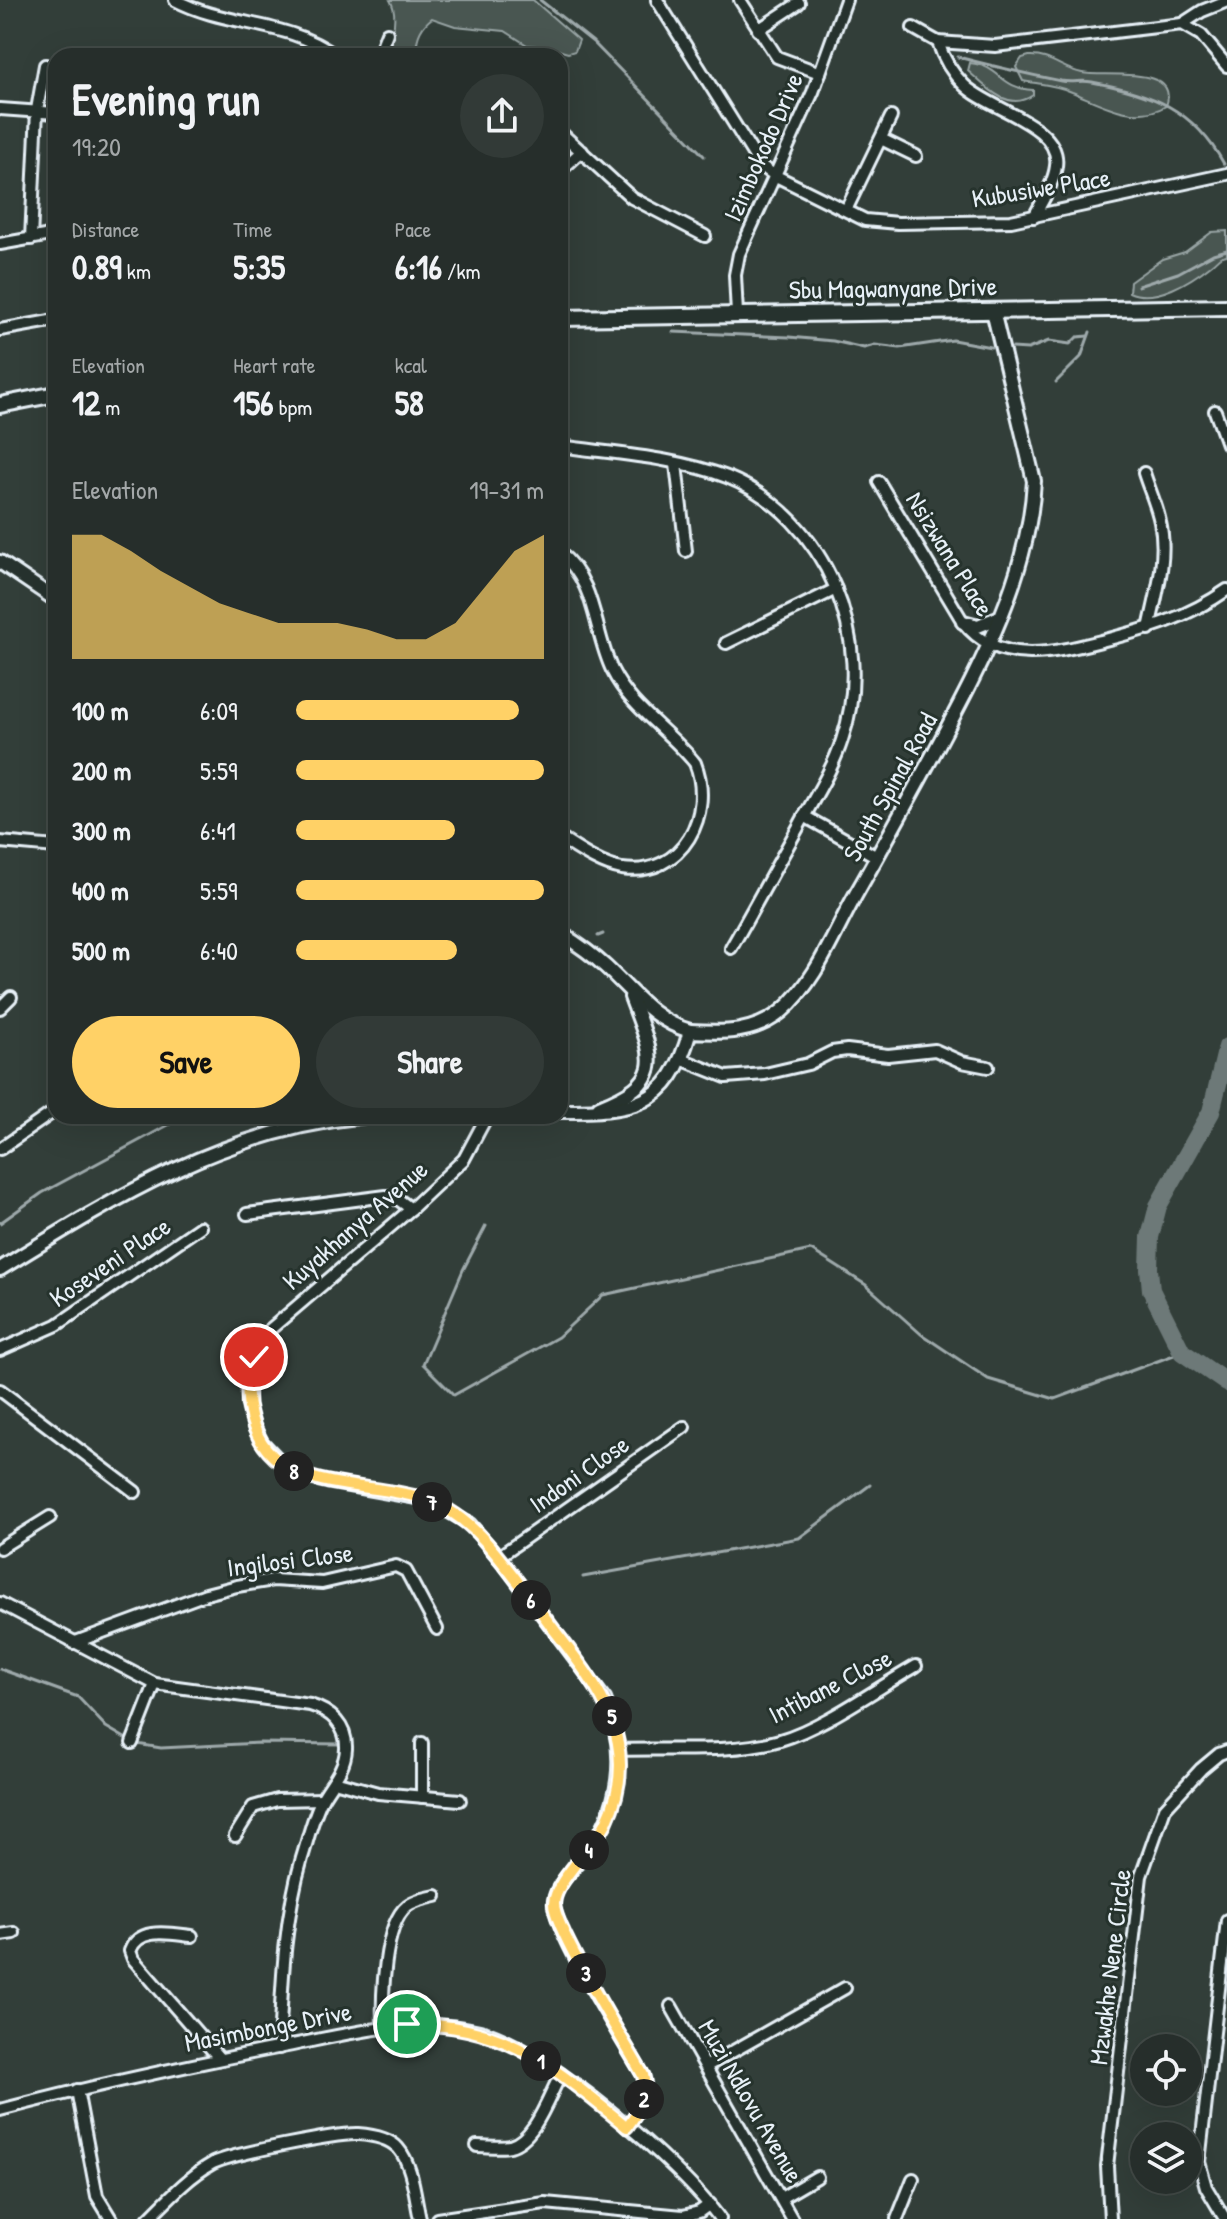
<!DOCTYPE html>
<html lang="en">
<head>
<meta charset="utf-8">
<style>
	:root { --surface:#262e2b; --page:#323a37; --text:#f1f3f6; --muted:#a4a8a9; --line:#424a47; --accent:#ffd166 }
	body { margin:0; font-family:"Patrick Hand",sans-serif; background:var(--page); color:var(--text); height:100vh; display:flex; flex-direction:column; font-size:30px; white-space:nowrap }
	* { box-sizing:border-box; margin:0 }
	p { font-size:26px; color:var(--muted) }
	.icon { flex:none; width:44px; height:44px; fill:none; stroke:currentColor; stroke-width:2; stroke-linecap:round; stroke-linejoin:round }
	.map { position:relative; flex:1; overflow:hidden }
	.details { position:absolute; left:48px; top:48px; width:520px; height:1076px; display:flex; flex-direction:column; background:var(--surface); border-radius:24px; box-shadow:0 8px 32px #0002,0 0 0 2px var(--line) }
	.details>* { flex:none }
	.buttons { position:absolute; left:1130px; top:2034px; display:grid; gap:16px }
	.buttons a { display:grid; place-items:center; width:72px; height:72px; border-radius:50%; background:var(--surface); box-shadow:0 8px 32px #0002,0 0 0 2px var(--line); font-size:40px }
	.pin { position:absolute; display:grid; place-items:center; width:68px; height:68px; color:#fff; margin:-34px; border:4px solid #fff; border-radius:50%; box-shadow:0 2px 8px #0007 }
	.km { position:absolute; width:40px; height:40px; margin:-20px; border-radius:50%; background:#222; color:#fff; font-size:22px; line-height:40px; text-align:center }
	.round { display:grid; place-items:center; flex:none; width:84px; height:84px; border-radius:42px; background:var(--page) }
	.headline { display:flex; align-items:center; justify-content:space-between; height:136px; padding:0 24px }
	h1 { font-size:44px; font-weight:800; line-height:60px }
	.stats { display:grid; grid-template-columns:repeat(3,1fr); gap:12px; height:136px; padding:8px 24px }
	.stats div { display:grid; align-content:center }
	.stats b { font-size:34px; font-weight:800 }
	.stats small { font-size:22px; font-weight:400 }
	.stats p { font-size:22px }
	.chart { height:224px; padding:16px 24px }
	.chart p { display:flex; justify-content:space-between }
	.chart svg { width:100%; height:144px; margin-top:8px; fill:var(--accent); opacity:.7 }
	.button { display:flex; gap:16px; margin-top:auto; padding:16px 24px }
	.button a { flex:1; height:92px; border-radius:48px; background:var(--accent); color:#111; font-size:32px; font-weight:800; line-height:92px; text-align:center }
	.button a+a { background:var(--page); color:var(--text) }
	ul { padding:0 24px; list-style:none; font-size:26px }
	li { display:grid; grid-template-columns:128px 96px 1fr; align-items:center; height:60px }
	li i { height:20px; border-radius:10px; background:var(--accent) }
	.map>svg:first-child { display:block }
</style>
</head>
<body>
<div class="map">
<svg width="1227" height="2219" viewBox="0 0 1227 2219">
	<rect width="100%" height="100%" fill="#323e39"/>
	<filter id="ink" filterUnits="userSpaceOnUse"><feTurbulence type="fractalNoise" baseFrequency=".0125" numOctaves="2"/><feDisplacementMap in="SourceGraphic" scale="16" xChannelSelector="R" yChannelSelector="G"/><feConvolveMatrix kernelMatrix="1 2 1 2 8 2 1 2 1" color-interpolation-filters="sRGB"/></filter>
	<g filter="url(#ink)">
		<!-- green -->
		<g fill="#495651" stroke="#98a4a4" stroke-width="2">
			<path d="M390,0H533L579,40L575,51L568,53L547,47L527,45L505,31L455,26L432,18C419,28 415,41 417,56H386C392,40 399,15 390,0Z"/>
			<path d="M1029,56C1050,55 1062,69 1082,73C1103,78 1181,64 1166,106C1134,124 1102,104 1072,92C1057,85 1039,84 1023,81L1016,67L1022,58Z"/>
			<path d="M970,63C1001,66 999,88 1033,90V95C1008,113 985,86 968,71Z"/>
			<path d="M1227,231V255C1218,256 1218,260 1211,265C1191,281 1155,304 1129,292L1130,282L1162,259L1185,252L1212,232Z"/>
		</g>
		<g fill="none" stroke-linecap="round" stroke-linejoin="round">
			<!-- stream -->
			<g stroke="#9ea9ab" stroke-width="3">
				<polyline points="540,0 593,42 704,156"/>
				<path d="M958,57C992,66 1027,74 1061,81C1072,83 1082,80 1092,82C1151,93 1194,109 1224,164"/>
				<polyline points="1138,286 1178,273 1213,254 1227,250"/>
				<polyline points="673,332 789,337 833,341 864,348 875,345 900,348 953,340 991,347"/>
				<polyline points="1012,348 1028,349 1049,341 1070,344 1077,337 1088,336"/>
				<polyline points="1056,382 1081,357 1090,332"/>
				<polyline points="598,936 603,934"/>
				<polyline points="0,1223 42,1193 185,1116"/>
				<polyline points="486,1226 463,1270 423,1364 454,1395 558,1337 603,1295 811,1250 866,1285 921,1334 988,1379 1055,1399 1182,1352"/>
				<polyline points="583,1577 799,1538 870,1485"/>
				<polyline points="0,1669 78,1697 106,1727 130,1741"/>
				<polyline points="137,1744 161,1748 260,1743 341,1744"/>
			</g>
			<!-- river -->
			<polyline stroke="#6d7978" stroke-width="18" points="1227,1047 1211,1112 1158,1206 1150,1237 1149,1269 1151,1290 1182,1352 1227,1383"/>
			<!-- minor casing -->
			<g stroke="#e8f1f8" stroke-width="16">
				<g id="minor">
					<path d="M175,0C226,27 288,20 336,56"/>
					<polyline points="657,0 760,165 774,175 865,220 898,223 1011,221 1227,174"/>
					<polyline points="740,0 777,57 820,73"/>
					<polyline points="1182,24 1202,11 1227,1"/>
					<polyline points="913,28 938,42 995,46 1182,24 1201,35 1227,66"/>
					<polyline points="758,30 799,3"/>
					<path d="M938,42C943,58 952,73 964,85C989,110 1062,124 1056,166C1054,183 1042,201 1034,217"/>
					<polyline points="378,56 387,33"/>
					<polyline points="0,109 56,113"/>
					<polyline points="560,132 632,198 705,236"/>
					<polyline points="881,139 916,156"/>
					<polyline points="560,171 582,151"/>
					<polyline points="846,210 891,117"/>
					<polyline points="31,239 37,110 45,65"/>
					<polyline points="0,244 56,234"/>
					<polyline points="737,314 735,275 739,254 813,92 846,0"/>
					<polyline points="0,330 56,320"/>
					<polyline points="1215,411 1227,444"/>
					<path d="M560,446C615,454 675,457 727,477C827,517 876,641 842,740C832,771 814,798 799,826C776,867 754,908 731,948"/>
					<polyline points="676,464 686,551"/>
					<path d="M1144,473C1149,489 1157,506 1160,522C1168,557 1156,595 1149,629"/>
					<path d="M879,482L963,622C998,667 1053,653 1101,641C1148,629 1187,618 1227,590"/>
					<path d="M560,553C597,583 593,630 612,670C631,709 669,730 695,763C715,813 683,878 622,869C600,865 579,850 560,838"/>
					<polyline points="726,643 836,589"/>
					<polyline points="804,816 877,857"/>
					<polyline points="0,842 56,847"/>
					<polyline points="0,1008 11,997"/>
					<polyline points="681,1059 726,1077 765,1074 808,1064 832,1052 847,1050 888,1055 935,1050 962,1062 988,1067"/>
					<path d="M487,1116L464,1159L411,1209L267,1332L251,1363L248,1380V1405L254,1426L262,1442L287,1468L304,1477L327,1482L428,1500L470,1524L504,1564L605,1699C628,1752 621,1809 585,1855C575,1868 556,1884 554,1901C551,1927 626,2046 643,2075C650,2097 639,2110 627,2127"/>
					<polyline points="0,1149 56,1110"/>
					<polyline points="247,1214 386,1196 399,1200 411,1209"/>
					<polyline points="0,1350 57,1325 200,1227"/>
					<polyline points="0,1390 135,1492"/>
					<polyline points="0,1548 50,1517"/>
					<polyline points="498,1557 684,1427"/>
					<path d="M0,1603L155,1684L310,1705C331,1711 347,1726 346,1749C345,1769 331,1783 322,1799C313,1816 308,1839 302,1858C284,1919 282,1984 279,2048"/>
					<polyline points="73,1643 206,1594 237,1586 273,1580 322,1583 396,1566 406,1571 437,1629"/>
					<polyline points="132,1743 155,1684"/>
					<polyline points="422,1743 422,1797"/>
					<path d="M620,1750C669,1748 733,1754 780,1740C822,1728 876,1689 916,1666"/>
					<polyline points="334,1781 378,1793 460,1800"/>
					<polyline points="235,1836 253,1807 277,1800 322,1799"/>
					<polyline points="0,1935 14,1933"/>
					<path d="M192,1936C171,1934 139,1926 130,1951L133,1959L220,2059"/>
					<polyline points="671,2006 792,2219"/>
					<path d="M383,2027C382,1999 383,1925 407,1906C415,1900 426,1898 436,1896"/>
					<polyline points="707,2066 845,1988"/>
					<polyline points="77,2090 97,2196 111,2219"/>
					<path d="M0,2110C92,2086 184,2066 277,2048C345,2035 411,2015 480,2031C544,2047 682,2165 720,2219"/>
					<path d="M477,2146C487,2146 500,2148 510,2146C536,2139 549,2095 561,2074"/>
					<polyline points="781,2198 817,2177"/>
					<path d="M148,2219C168,2199 188,2177 213,2163C232,2154 337,2133 358,2134C371,2135 389,2138 398,2148C413,2165 415,2198 420,2219"/>
					<polyline points="437,2219 545,2203 683,2216 699,2212 710,2204"/>
					<polyline points="897,2219 913,2179"/>
					<polyline points="1110,2219 1107,2166 1141,1876 1165,1808 1201,1769 1219,1754 1227,1751"/>
					<polyline points="1225,2219 1206,2187 1199,2162 1227,1920"/>
				</g>
			</g>
			<!-- tertiary casing -->
			<g stroke="#e8f1f8" stroke-width="18">
				<g id="tertiary">
					<polyline points="0,562 56,600"/>
					<polyline points="963,622 978,626 1000,617"/>
					<path d="M560,933C576,943 592,954 606,967C634,993 652,1020 690,1031"/>
					<path d="M599,1107C669,1080 653,1057 631,997"/>
					<path d="M560,1111C631,1111 669,1109 690,1031C724,1033 754,1034 782,1011C816,982 834,933 856,894C883,847 909,799 935,751C979,668 1029,577 1034,481L993,311"/>
					<path d="M0,1269C118,1196 224,1130 365,1116"/>
				</g>
			</g>
			<!-- secondary casing -->
			<g stroke="#e8f1f8" stroke-width="20">
				<g id="secondary">
					<polyline points="560,318 1227,307"/>
					<polyline points="0,405 56,394"/>
				</g>
			</g>
			<!-- minor -->
			<use href="#minor" stroke="#26332d" stroke-width="10"/>
			<!-- tertiary -->
			<use href="#tertiary" stroke="#26332d" stroke-width="12"/>
			<!-- secondary -->
			<use href="#secondary" stroke="#26332d" stroke-width="14"/>
		</g>
	</g>
	<g fill="none" stroke-linecap="round" stroke-linejoin="round" filter="url(#ink)">
		<!-- route casing -->
		<g stroke="#fff" stroke-width="16">
			<path id="route" d="M254,1357C246,1377 246,1397 251,1417C271,1497 365,1479 425,1499C455,1509 477,1530 496,1554C516,1579 536,1605 555,1631C601,1690 643,1746 606,1823C595,1845 554,1882 554,1904C554,1928 627,2046 643,2075C649,2097 639,2110 627,2127C554,2068 508,2023 407,2024"/>
		</g>
		<!-- route -->
		<use href="#route" stroke="#ffd166" stroke-width="10"/>
	</g>
	<g text-anchor="middle" stroke-width="6" stroke-linejoin="round" paint-order="stroke">
		<!-- street labels -->
		<g font-size="26" fill="#e8f1f8" stroke="#26332d">
			<text transform="translate(763 147) rotate(-66)" y="9">Izimbokodo Drive</text>
			<text transform="translate(1041 188) rotate(-9)" y="9">Kubusiwe Place</text>
			<text transform="translate(893 288) rotate(-1)" y="9">Sbu Magwanyane Drive</text>
			<text transform="translate(950 554) rotate(58)" y="9">Nsizwana Place</text>
			<text transform="translate(890 787) rotate(-61)" y="9">South Spinal Road</text>
			<text transform="translate(355 1225) rotate(-41)" y="9">Kuyakhanya Avenue</text>
			<text transform="translate(110 1262) rotate(-34)" y="9">Koseveni Place</text>
			<text transform="translate(579 1474) rotate(-35)" y="9">Indoni Close</text>
			<text transform="translate(290 1560) rotate(-7)" y="9">Ingilosi Close</text>
			<text transform="translate(830 1686) rotate(-27)" y="9">Intibane Close</text>
			<text transform="translate(1110 1967) rotate(-83)" y="9">Mzwakhe Nene Circle</text>
			<text transform="translate(268 2027) rotate(-11)" y="9">Masimbonge Drive</text>
			<text transform="translate(751 2101) rotate(60)" y="9">Muzi Ndlovu Avenue</text>
		</g>
	</g>
</svg>
<div class="buttons">
<a><svg class="icon" aria-label="locate" viewBox="0 0 24 24"><circle cx="12" cy="12" r="6"/><path d="M12 2v4M12 18v4M2 12h4M18 12h4"/></svg></a>
<a><svg class="icon" aria-label="layers" viewBox="0 0 24 24"><path d="M12 4l9 5-9 5-9-5zM3 14l9 5 9-5"/></svg></a>
</div>
<div class="pin" style="left:407px;top:2024px;background:#1e9e55"><svg class="icon" aria-label="arrive" viewBox="0 0 24 24"><path d="M6 21V4h12l-3 4 3 4H6"/></svg></div>
<div class="pin" style="left:254px;top:1357px;background:#d93025"><svg class="icon" aria-label="check" viewBox="0 0 24 24"><path d="M5 12l5 5 9-10"/></svg></div>
<b class="km" style="left:541px;top:2061px">1</b>
<b class="km" style="left:644px;top:2099px">2</b>
<b class="km" style="left:586px;top:1973px">3</b>
<b class="km" style="left:589px;top:1850px">4</b>
<b class="km" style="left:612px;top:1716px">5</b>
<b class="km" style="left:531px;top:1600px">6</b>
<b class="km" style="left:432px;top:1502px">7</b>
<b class="km" style="left:294px;top:1471px">8</b>
<section class="details">
<div class="headline"><div><h1>Evening run</h1><p>19:20</p></div><a class="round"><svg class="icon" aria-label="share" viewBox="0 0 24 24"><path d="M12 15V3M7 8l5-5 5 5M5 13v7h14v-7"/></svg></a></div>
<div class="stats">
<div><p>Distance</p><b>0.89<small> km</small></b></div>
<div><p>Time</p><b>5:35</b></div>
<div><p>Pace</p><b>6:16<small> /km</small></b></div>
</div>
<div class="stats">
<div><p>Elevation</p><b>12<small> m</small></b></div>
<div><p>Heart rate</p><b>156<small> bpm</small></b></div>
<div><p>kcal</p><b>58</b></div>
</div>
<div class="chart"><p><span>Elevation</span>19–31 m</p>
<svg viewBox="0 0 160 44" preserveAspectRatio="none"><path d="M0 44V6L10 6L20 11L30 17L40 22L50 27L60 30L70 33L80 33L90 33L100 35L110 38L120 38L130 33L140 22L150 11L160 6V44z"/></svg>
</div>
<ul>
<li><b>100 m</b>6:09<i style="width:90%"></i></li>
<li><b>200 m</b>5:59<i style="width:100%"></i></li>
<li><b>300 m</b>6:41<i style="width:64%"></i></li>
<li><b>400 m</b>5:59<i style="width:100%"></i></li>
<li><b>500 m</b>6:40<i style="width:65%"></i></li>
</ul>
<div class="button"><a>Save</a><a>Share</a></div>
</section>
</div>
</body>
</html>
